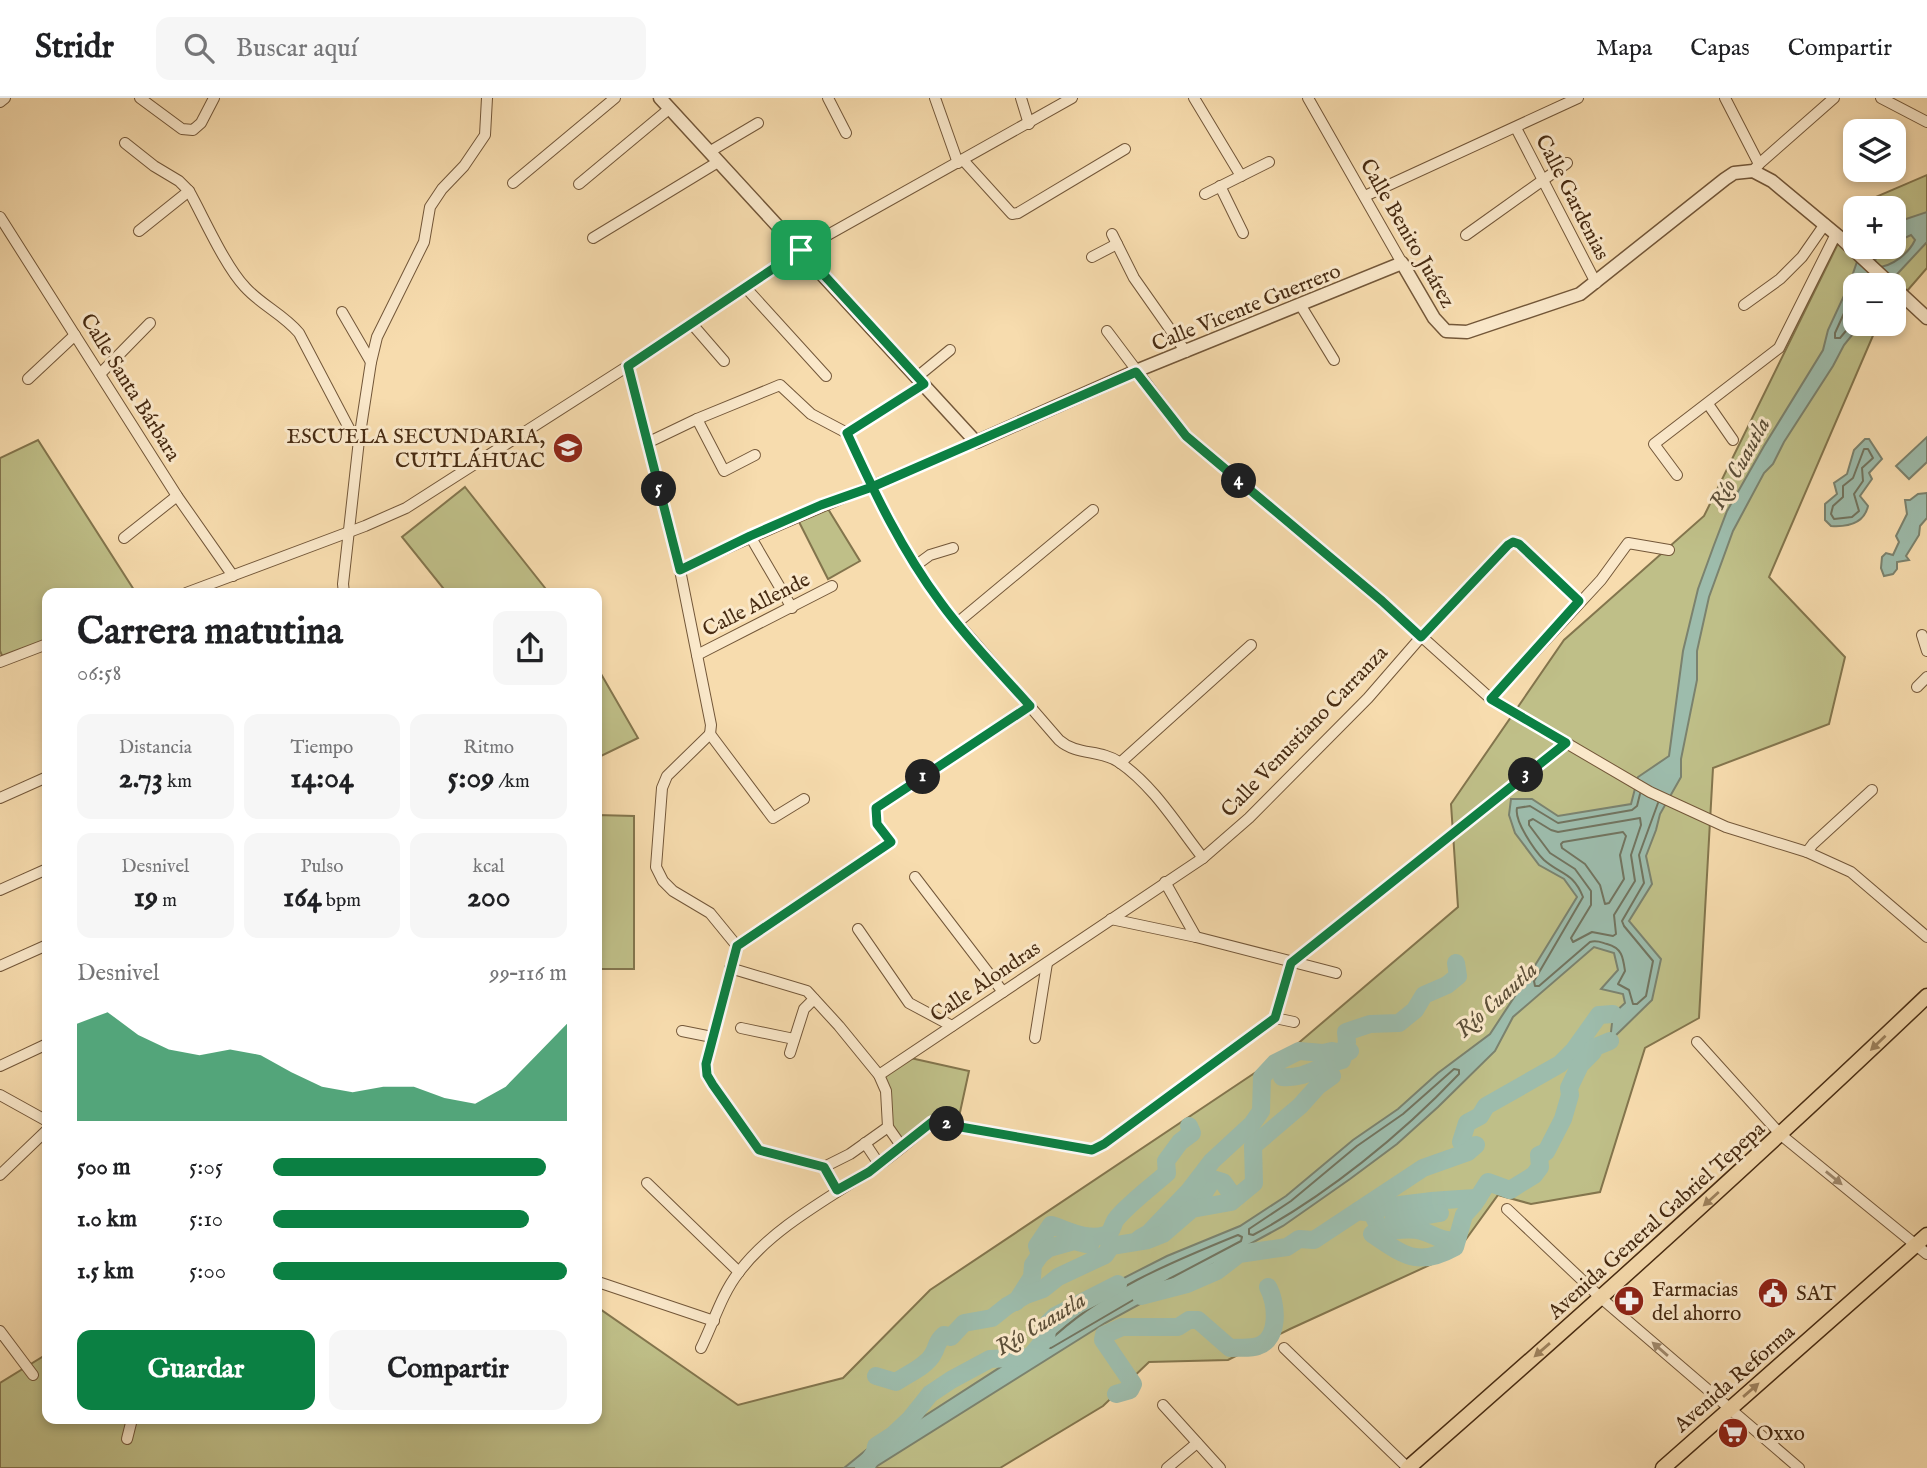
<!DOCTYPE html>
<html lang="es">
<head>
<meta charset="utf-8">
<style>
	:root { --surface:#fff; --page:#f6f6f6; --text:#202124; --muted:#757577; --line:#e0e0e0; --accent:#0b8043 }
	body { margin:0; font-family:"IM FELL English",serif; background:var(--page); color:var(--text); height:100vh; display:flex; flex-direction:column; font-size:26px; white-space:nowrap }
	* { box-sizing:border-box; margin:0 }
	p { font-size:23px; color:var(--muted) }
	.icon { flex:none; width:38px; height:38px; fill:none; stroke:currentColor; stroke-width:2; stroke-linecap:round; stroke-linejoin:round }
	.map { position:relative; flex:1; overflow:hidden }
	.sheet { position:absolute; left:42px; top:490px; width:560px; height:836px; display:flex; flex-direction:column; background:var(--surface); border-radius:14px; box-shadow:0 4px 10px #0003 }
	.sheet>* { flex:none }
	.tools { position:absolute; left:1843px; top:21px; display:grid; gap:14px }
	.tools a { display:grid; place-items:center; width:63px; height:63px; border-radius:14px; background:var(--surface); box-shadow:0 4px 10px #0003; font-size:35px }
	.pin { position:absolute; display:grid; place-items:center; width:60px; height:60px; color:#fff; margin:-30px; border-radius:14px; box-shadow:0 4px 10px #0006 }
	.km { position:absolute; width:35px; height:35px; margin:-18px; border-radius:50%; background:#222; color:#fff; font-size:19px; line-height:35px; text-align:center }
	.round { display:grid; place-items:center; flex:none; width:74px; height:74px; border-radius:14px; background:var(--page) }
	.overview { display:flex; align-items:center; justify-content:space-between; height:119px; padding:0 35px }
	h1 { font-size:38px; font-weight:700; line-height:52px }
	.figures { display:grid; grid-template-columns:repeat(3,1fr); gap:10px; height:119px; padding:7px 35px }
	.figures div { display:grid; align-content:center; border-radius:14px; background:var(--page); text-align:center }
	.figures b { font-size:30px; font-weight:700 }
	.figures small { font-size:19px; font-weight:400 }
	.figures p { font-size:19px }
	.chart { height:196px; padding:14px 35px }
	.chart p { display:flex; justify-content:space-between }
	.chart svg { width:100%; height:126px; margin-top:7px; fill:var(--accent); opacity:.7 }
	.action { display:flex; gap:14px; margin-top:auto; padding:14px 35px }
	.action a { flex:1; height:80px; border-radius:14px; background:var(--accent); color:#fff; font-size:28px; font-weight:700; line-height:80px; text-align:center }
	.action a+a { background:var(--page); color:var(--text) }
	ul { padding:0 35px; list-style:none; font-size:23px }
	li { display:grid; grid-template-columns:112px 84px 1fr; align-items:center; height:52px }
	li i { height:18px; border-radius:9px; background:var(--accent) }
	header { display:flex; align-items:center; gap:42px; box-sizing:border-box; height:98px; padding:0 35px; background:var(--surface); border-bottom:2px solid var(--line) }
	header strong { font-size:33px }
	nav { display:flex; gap:38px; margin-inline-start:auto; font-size:24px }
	.search { width:490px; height:63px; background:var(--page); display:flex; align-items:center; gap:18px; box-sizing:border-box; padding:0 24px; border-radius:14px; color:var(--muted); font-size:26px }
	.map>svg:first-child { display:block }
</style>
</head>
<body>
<header>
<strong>Stridr</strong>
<div class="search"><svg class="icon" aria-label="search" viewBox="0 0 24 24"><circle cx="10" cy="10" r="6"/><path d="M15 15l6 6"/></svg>Buscar aquí</div>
<nav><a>Mapa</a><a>Capas</a><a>Compartir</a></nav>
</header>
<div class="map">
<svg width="1927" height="1370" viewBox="0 0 1927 1370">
	<rect width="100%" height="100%" fill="#f7dcae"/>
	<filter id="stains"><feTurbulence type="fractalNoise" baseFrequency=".00286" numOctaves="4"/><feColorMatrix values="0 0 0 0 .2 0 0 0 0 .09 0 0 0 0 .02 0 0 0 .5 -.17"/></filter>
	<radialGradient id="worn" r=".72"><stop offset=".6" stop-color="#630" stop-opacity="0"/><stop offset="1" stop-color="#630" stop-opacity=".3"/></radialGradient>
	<!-- green -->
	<g fill="#bfbf88" stroke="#83754d" stroke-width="2">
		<polygon points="1927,77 1927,170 1894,208 1894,187 1855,187 1855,226 1878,226 1769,479 1845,559 1829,626 1713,670 1699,920 1645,950 1600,1094 1531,1106 1498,1097 1456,1155 1290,1231 1228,1262 1149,1264 1103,1308 1000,1370 0,1370 0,1285 47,1256 47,1321 597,1321 597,1209 738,1307 843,1280 930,1192 1295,948 1458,809 1451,706 1564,542 1704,418 1855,111 1855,149 1894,149 1894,110 1855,110 1857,107"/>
		<polygon points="38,342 136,495 47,495 47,546 4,562 0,553 0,360"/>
		<polygon points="465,389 549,495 447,495 402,439"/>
		<polygon points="825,406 860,463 828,481 796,418"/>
		<polygon points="597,569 638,640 597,660"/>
		<polygon points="597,717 634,718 634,871 597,871"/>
		<polygon points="906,959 969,973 957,1028 932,1024 902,1049 888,1029 879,977"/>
	</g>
	<!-- water -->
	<g fill="#9dbcac" stroke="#7b826e" stroke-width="2">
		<path d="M1927,114V144L1887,187H1855V226H1861L1844,247L1833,268L1784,344L1773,366L1764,375L1733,433L1709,499L1697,553V582L1681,661V679L1660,716L1656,732L1646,758L1652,786L1629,823L1661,861L1652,902L1610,943L1613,916L1625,905L1623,896L1601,891L1618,872L1614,855L1594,849L1513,919L1495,953L1438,1009L1397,1046L1350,1081L1283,1128L1105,1225L874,1370H844L866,1352L912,1326L1030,1250L1051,1231L1104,1190L1167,1158L1240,1128L1286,1098L1353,1042L1398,1011L1438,975L1490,936L1534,869L1577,799L1564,781L1539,767L1515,735L1509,717L1511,701H1532L1558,718L1631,706L1638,679L1669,658L1683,553L1698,491L1714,447L1727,413L1764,348L1823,252L1828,232L1849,187L1862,149H1888L1878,155L1875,163L1877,169C1892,169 1909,155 1915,142L1911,137L1894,145V125Z"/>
		<polygon points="1927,339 1927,364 1909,381 1896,368"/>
		<path d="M1865,341H1869L1882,361L1869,375L1872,381L1860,398L1868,408C1864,426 1847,429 1831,428L1825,422V406L1837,396L1834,385L1847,376L1854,352Z"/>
		<polygon points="1927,395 1927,420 1920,428 1919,437 1906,458 1909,462 1897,464 1897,471 1893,476 1884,478 1881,470 1882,459 1886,455 1893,457 1899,444 1896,438 1907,416 1905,402 1910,402 1918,396"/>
	</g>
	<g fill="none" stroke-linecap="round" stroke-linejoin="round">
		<!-- shore -->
		<g stroke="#72745f" stroke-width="2">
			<polyline points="1855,191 1835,235 1835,240 1840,240 1855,222"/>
			<polygon points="1864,351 1868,351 1873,360 1862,370 1863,383 1854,396 1859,413 1852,419 1834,421 1831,416 1833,408 1843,399 1843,388 1853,380"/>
			<path d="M1640,696L1637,708L1632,712L1558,725L1530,708L1517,710C1514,723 1535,753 1544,762C1561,777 1573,774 1583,799L1534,883L1535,888H1539L1590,844C1597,842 1600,844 1607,846C1622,850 1623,859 1625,873L1618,886L1629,892L1633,906H1637L1646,898L1653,863L1624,828L1622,823L1644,785L1639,757L1658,705"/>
			<polygon points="1640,720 1641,727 1631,757 1635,783 1614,817 1616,836 1613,838 1592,834 1573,844 1571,840 1591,807 1591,793 1575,771 1550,755 1529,727 1529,723 1533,721 1551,732 1558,734"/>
			<polygon points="1623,734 1626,738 1620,757 1624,781 1609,805 1605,806 1600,787 1585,766 1562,750 1561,746 1563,744"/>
			<path d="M1454,971L1459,972V976C1401,1037 1327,1097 1253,1137L1249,1136V1131L1291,1103L1357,1048L1403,1016Z"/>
			<path d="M1238,1137L1242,1139L1241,1143L1169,1181L1051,1250L1047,1249V1245C1101,1193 1169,1165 1238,1137Z"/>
		</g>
		<!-- river -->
		<g stroke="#9dbcac" stroke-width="18">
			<path d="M1282,979C1306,981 1319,968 1342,962L1347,944L1346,934L1370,926L1399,925L1415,912L1424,897L1447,887L1458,878L1456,865"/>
			<polyline points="1461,1044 1467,1025 1480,1018 1486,1008 1560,966 1574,952 1599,917 1613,916"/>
			<path d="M1358,1113L1372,1115L1381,1134C1392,1133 1407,1130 1417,1132C1432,1134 1442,1146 1457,1141"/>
			<polyline points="1185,1114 1196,1107 1213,1081 1223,1084 1230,1094 1238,1098"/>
			<path d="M1372,1115C1382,1105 1460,1101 1478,1100"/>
			<polyline points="1393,1123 1440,1115"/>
			<path d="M1372,1136C1404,1157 1417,1170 1455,1149L1464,1117L1474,1106L1488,1084L1510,1092L1534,1077L1540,1069L1539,1057L1546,1054L1563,1021L1570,997L1569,990L1580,967L1593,954V950L1610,943"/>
			<polyline points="1140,1140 1149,1135 1189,1093 1212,1063 1252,1026 1261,1013 1262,979 1275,965 1299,953 1323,955 1332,953 1343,956 1350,953"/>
			<path d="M1040,1157L1037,1148L1051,1127C1068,1132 1087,1143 1105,1137C1113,1135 1112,1125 1117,1120C1132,1103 1150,1090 1167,1075L1166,1063L1180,1044L1192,1035L1189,1028"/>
			<polyline points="1141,1198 1187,1186 1217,1173 1239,1156 1287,1149 1299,1141 1314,1142 1423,1070 1468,1054 1476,1047"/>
			<polyline points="1016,1204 1032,1179 1033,1167 1040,1157 1049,1150 1074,1143 1090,1147"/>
			<path d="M876,1278L896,1284C907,1276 926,1269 933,1256C938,1248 935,1245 944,1237L951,1239L964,1225L992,1220L1007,1208L1026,1197L1043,1191L1058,1179L1105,1157L1111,1148L1148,1142L1163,1136L1192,1111L1231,1104L1254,1085L1253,1048L1300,1008L1318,988L1332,978"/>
			<path d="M1116,1296L1130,1292L1133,1286L1103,1242L1104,1237L1122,1229H1178L1189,1222H1198L1230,1250C1238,1249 1250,1251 1258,1248C1280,1241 1277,1205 1268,1189"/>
			<polyline points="864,1370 875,1354 876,1348 893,1337 910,1321 930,1296 951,1282 990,1261 1030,1259 1046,1240 1048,1225 1055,1218 1118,1186"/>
		</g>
		<!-- minor casing -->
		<g stroke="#735739" stroke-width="12">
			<g id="minor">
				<polyline points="140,0 182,31 193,32 201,25 214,0"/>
				<polyline points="828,0 846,35"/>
				<polyline points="935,0 958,65"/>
				<polyline points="1021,0 1029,26"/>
				<polyline points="1194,0 1241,78"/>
				<polyline points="1308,0 1402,165"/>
				<polyline points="1725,0 1759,66"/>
				<polyline points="1881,0 1927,24"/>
				<polyline points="0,4 5,0"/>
				<polyline points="1516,30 1596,185"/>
				<path d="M125,45L154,68L179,83L189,93C204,120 225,168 245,189C261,207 283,216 299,235L351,334L359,342"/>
				<polyline points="709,54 758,25"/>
				<polyline points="963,62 1012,116 1018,115 1125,51"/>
				<polyline points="1753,73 1759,66 1834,0"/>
				<polyline points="513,85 615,0"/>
				<polyline points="579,86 669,11"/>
				<polyline points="1220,88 1243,135"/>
				<polyline points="1205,96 1269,64"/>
				<polyline points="1365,98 1578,0"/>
				<polyline points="0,119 177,398 233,478"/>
				<polyline points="139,133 189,93"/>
				<polyline points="1112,136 1134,180 1186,254"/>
				<polyline points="1466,137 1567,65"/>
				<polyline points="593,140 718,64"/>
				<polyline points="1092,159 1117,146"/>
				<polyline points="746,190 826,278"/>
				<polyline points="1744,207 1780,181 1802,159 1825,126"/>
				<polyline points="1301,208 1334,262"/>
				<polyline points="342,214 371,264"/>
				<polyline points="692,226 724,263"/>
				<polyline points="1107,233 1186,338 1382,503 1491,601 1650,694 1726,729 1807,754 1851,774 1927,839"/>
				<polyline points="628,268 680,472 711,627 710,636"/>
				<polyline points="100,276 150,225"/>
				<polyline points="917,279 950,252"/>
				<polyline points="28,281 75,237"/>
				<polyline points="1708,306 1733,342"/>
				<polyline points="697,321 724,373 755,357"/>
				<polyline points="847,335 924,286"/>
				<path d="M647,345L697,321L780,287L811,316L847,335L872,389L915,468L942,507L1059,642C1077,658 1100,651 1119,664C1154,688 1177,727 1203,760"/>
				<polyline points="1677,377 1654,346 1779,250 1836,136"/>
				<polyline points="750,438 792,510"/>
				<polyline points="124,440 177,398"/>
				<polyline points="915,468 930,457 953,450"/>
				<path d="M680,472C777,425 877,387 976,344"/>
				<polyline points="186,495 365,428 406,410 628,268 801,152 1072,0"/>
				<polyline points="344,495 343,486 359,342 371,264 377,239 424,144 430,109 442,91 464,68 485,37 487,0"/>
				<polyline points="957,525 1093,412"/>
				<polyline points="1922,537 1927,553"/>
				<polyline points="697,557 832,488"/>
				<polyline points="0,564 47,546"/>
				<polyline points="1917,589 1927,579"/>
				<polyline points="1491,601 1601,482 1628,445 1669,452"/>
				<polyline points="710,636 667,678 662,690 656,769 663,783 673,793 710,815 737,848"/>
				<polyline points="710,636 773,720 804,701"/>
				<polyline points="1120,665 1251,547"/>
				<polyline points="0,700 47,679"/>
				<polyline points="1807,754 1813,746 1872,692"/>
				<polyline points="915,779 1003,894"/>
				<polyline points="1165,784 1196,839"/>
				<polyline points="0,792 47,771"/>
				<polyline points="1111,821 1196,839 1336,875"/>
				<polyline points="858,831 909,905 952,928"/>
				<polyline points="737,848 891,744 877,726 876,710 1030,608"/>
				<polyline points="737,848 706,966 707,977 713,987 759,1052 824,1069 837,1092"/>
				<polyline points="1291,865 1566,645"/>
				<polyline points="0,868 47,847"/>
				<polyline points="730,870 807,893 839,928 879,977 886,993 888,1029 902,1049"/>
				<polyline points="1275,920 1294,924"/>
				<polyline points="741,930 794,941"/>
				<polyline points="682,933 712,939"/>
				<polyline points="1035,940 1047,865"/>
				<polyline points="1697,944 1781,1037 1927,1156"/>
				<polyline points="790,955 804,911 814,901"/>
				<polyline points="0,968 47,946"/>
				<polyline points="879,977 1203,760 1249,720 1368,600 1421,539 1508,447 1513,444 1519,446 1579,503"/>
				<polyline points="0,997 47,1023"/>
				<polyline points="865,1045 879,1066"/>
				<polyline points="824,1069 850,1056 888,1029"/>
				<polyline points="0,1077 47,1032"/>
				<polyline points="647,1085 739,1174"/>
				<polyline points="1507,1111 1601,1200 1799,1370"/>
				<polyline points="598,1184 714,1223"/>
				<polyline points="0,1233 33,1277"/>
				<path d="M701,1250C713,1226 722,1195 739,1174C770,1132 827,1101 870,1073C892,1059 912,1041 932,1024L1092,1052L1104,1046L1275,920L1291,865"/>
				<polyline points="1284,1250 1408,1370"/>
				<polyline points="1163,1307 1220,1370"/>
				<polyline points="127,1341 132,1321"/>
				<polyline points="1167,1370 1197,1345"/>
			</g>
		</g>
		<!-- tertiary casing -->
		<g stroke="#735739" stroke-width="15">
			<polyline id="tertiary" points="660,0 976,344 1136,273 1402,165 1434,220 1446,233 1467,234 1580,196 1725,81 1734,75 1753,73 1772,83 1843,142 1927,220"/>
		</g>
		<!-- primary casing -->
		<g stroke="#472b12" stroke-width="17">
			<g id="primary">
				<path d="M1408,1370C1584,1216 1757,1060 1927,898"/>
				<polyline points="1663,1370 1927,1137"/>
			</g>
		</g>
		<!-- minor -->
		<use href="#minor" stroke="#fae8ca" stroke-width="10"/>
		<!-- tertiary -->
		<use href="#tertiary" stroke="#fae8ca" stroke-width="12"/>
		<!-- primary -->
		<use href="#primary" stroke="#f7dcae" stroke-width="14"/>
	</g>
	<!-- one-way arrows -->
	<defs><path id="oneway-solid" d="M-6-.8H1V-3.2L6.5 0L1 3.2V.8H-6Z" transform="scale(1.75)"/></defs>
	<g fill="#9f8460">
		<use href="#oneway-solid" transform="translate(1878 945) rotate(136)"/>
		<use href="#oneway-solid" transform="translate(1711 1101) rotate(138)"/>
		<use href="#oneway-solid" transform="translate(1542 1252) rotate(139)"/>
		<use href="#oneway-solid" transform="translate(1751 1292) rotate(-41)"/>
	</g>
	<g fill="#a08a6e">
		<use href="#oneway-solid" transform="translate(1834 1080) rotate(39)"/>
		<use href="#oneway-solid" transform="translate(1660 1251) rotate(-139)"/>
	</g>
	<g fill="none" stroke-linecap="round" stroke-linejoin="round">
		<!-- route casing -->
		<g stroke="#fff" stroke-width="14">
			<path id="route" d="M801,152L924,286L847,335C874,394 902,453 941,505C967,541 1000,574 1030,608L876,710L877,726L891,744L737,848L706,966L707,977L713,987L759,1052L824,1069L837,1092L869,1074L932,1024L1092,1052L1104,1046L1275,920L1291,865L1566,645L1491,601L1579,503L1519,446L1513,444L1508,447L1421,539L1382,503L1186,338L1136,274L872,389L821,407L750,438L680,472L628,268L801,152"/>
		</g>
		<!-- route -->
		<use href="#route" stroke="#0b8043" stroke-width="9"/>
	</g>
	<!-- icons -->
	<defs>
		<g id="school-disc" transform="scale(1.575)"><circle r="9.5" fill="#8f2418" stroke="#fae8ca"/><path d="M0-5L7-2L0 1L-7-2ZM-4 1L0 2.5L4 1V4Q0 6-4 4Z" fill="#fff"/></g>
		<g id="civic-disc" transform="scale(1.575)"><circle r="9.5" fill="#8f2418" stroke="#fae8ca"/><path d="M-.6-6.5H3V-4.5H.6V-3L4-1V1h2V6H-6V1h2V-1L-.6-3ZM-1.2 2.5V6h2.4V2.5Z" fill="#fff"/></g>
		<g id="pharmacy-disc" transform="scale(1.575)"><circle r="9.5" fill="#8f2418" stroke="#fae8ca"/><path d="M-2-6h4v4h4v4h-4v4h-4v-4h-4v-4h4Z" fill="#fff"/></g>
		<g id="supermarket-disc" transform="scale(1.575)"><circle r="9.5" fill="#8f2418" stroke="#fae8ca"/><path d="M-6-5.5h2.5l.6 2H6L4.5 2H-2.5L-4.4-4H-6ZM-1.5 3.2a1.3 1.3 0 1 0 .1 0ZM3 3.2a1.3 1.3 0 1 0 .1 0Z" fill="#fff"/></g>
	</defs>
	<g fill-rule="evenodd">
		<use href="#school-disc" x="568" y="350"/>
		<use href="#civic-disc" x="1773" y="1195"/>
		<use href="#pharmacy-disc" x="1629" y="1203"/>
		<use href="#supermarket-disc" x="1733" y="1335"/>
	</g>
	<g text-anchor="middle" stroke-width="6" stroke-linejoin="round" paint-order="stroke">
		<!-- street labels -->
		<g font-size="21" fill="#472b12" stroke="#fae8ca">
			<text transform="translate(1573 99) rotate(63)" y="7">Calle Gardenias</text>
			<text transform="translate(1408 135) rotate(60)" y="7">Calle Benito Juárez</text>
			<text transform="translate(1246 209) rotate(-22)" y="7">Calle Vicente Guerrero</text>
			<text transform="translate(131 289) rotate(58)" y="7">Calle Santa Bárbara</text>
			<text transform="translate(756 506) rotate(-27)" y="7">Calle Allende</text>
			<text transform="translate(1304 633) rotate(-46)" y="7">Calle Venustiano Carranza</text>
			<text transform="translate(985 883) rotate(-34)" y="7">Calle Alondras</text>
			<text transform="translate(1656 1122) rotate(-42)" y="7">Avenida General Gabriel Tepepa</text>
			<text transform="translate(1734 1280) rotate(-41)" y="7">Avenida Reforma</text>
		</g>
		<!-- poi labels -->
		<g font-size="21" fill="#472b12" stroke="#fae8ca" text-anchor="start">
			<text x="545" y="345" text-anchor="end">ESCUELA SECUNDARIA,<tspan x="545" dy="24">CUITLÁHUAC</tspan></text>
			<text x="1652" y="1198">Farmacias<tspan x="1652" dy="24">del ahorro</tspan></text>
			<text x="1796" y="1202">SAT</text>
			<text x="1756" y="1342">Oxxo</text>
		</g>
		<!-- water labels -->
		<g font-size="23" font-style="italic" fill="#5c4f38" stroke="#fae8ca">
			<text transform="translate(1739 365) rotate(-61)" y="8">Río Cuautla</text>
			<text transform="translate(1496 901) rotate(-42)" y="8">Río Cuautla</text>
			<text transform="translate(1040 1225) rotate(-31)" y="8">Río Cuautla</text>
		</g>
	</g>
	<rect width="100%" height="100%" filter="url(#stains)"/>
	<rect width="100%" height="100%" fill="url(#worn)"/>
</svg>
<div class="tools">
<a><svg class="icon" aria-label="layers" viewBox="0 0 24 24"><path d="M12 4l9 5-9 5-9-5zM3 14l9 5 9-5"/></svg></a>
<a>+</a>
<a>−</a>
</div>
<div class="pin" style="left:801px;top:152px;background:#1e9e55"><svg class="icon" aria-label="arrive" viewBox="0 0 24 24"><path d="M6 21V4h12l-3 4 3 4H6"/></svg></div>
<b class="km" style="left:923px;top:679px">1</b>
<b class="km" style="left:947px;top:1026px">2</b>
<b class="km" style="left:1526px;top:677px">3</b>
<b class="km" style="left:1239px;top:383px">4</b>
<b class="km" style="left:659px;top:391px">5</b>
<section class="sheet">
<div class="overview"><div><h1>Carrera matutina</h1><p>06:58</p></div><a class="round"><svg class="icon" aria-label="share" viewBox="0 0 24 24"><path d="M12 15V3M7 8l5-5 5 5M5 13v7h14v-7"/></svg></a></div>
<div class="figures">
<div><p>Distancia</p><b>2.73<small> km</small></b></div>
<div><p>Tiempo</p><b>14:04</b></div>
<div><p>Ritmo</p><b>5:09<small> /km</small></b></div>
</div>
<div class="figures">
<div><p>Desnivel</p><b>19<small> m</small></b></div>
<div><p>Pulso</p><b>164<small> bpm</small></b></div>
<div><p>kcal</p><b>200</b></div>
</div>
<div class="chart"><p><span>Desnivel</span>99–116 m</p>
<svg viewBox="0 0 160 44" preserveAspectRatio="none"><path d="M0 44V10L10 6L20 14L30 19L40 21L50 19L60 21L70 27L80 32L90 34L100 32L110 32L120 36L130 38L140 32L150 21L160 10V44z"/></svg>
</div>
<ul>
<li><b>500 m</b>5:05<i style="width:93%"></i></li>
<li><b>1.0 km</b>5:10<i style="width:87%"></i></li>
<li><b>1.5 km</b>5:00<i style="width:100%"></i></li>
</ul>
<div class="action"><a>Guardar</a><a>Compartir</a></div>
</section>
</div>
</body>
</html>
